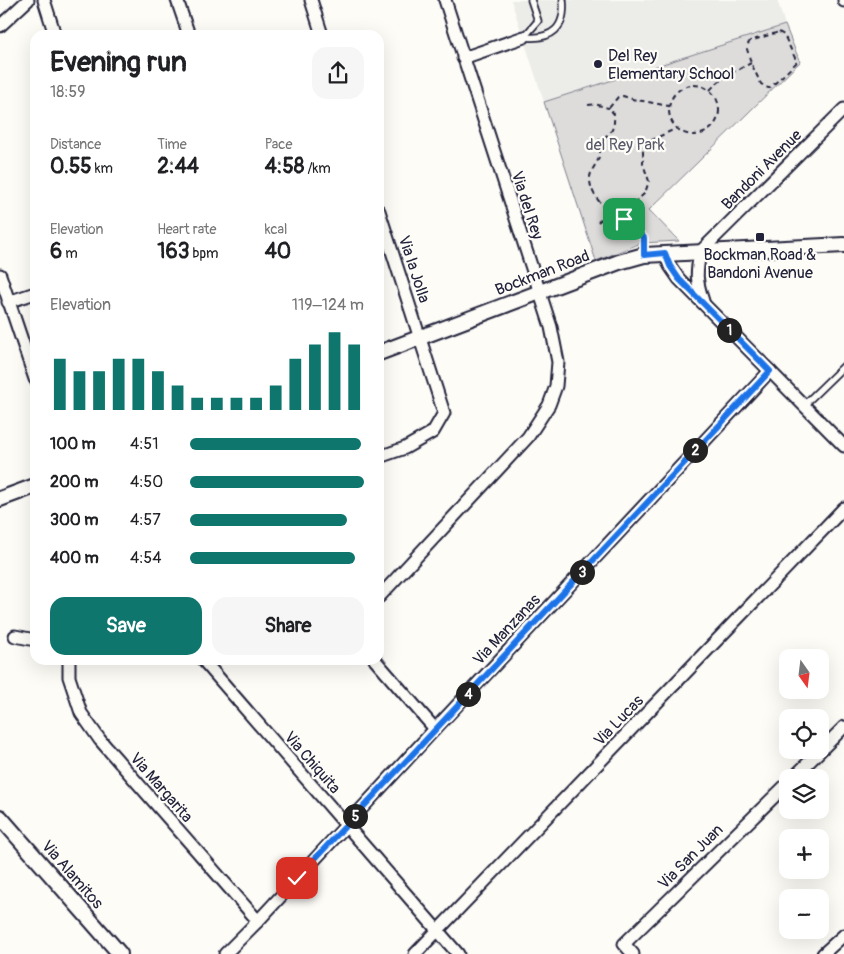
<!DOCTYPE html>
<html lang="en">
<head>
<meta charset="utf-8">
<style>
	:root { --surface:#fff; --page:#f6f6f6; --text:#202124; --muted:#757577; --accent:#0f766e }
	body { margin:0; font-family:Pangolin,sans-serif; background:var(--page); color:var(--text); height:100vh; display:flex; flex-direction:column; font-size:19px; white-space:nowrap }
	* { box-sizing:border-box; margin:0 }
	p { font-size:16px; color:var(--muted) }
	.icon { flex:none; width:28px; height:28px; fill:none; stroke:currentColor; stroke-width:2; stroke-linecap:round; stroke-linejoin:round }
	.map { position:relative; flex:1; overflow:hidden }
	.panel { position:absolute; left:30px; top:30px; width:354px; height:635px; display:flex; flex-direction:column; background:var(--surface); border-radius:15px; box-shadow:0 5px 20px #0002 }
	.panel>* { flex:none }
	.needle { width:32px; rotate:166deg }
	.fabs { position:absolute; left:779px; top:649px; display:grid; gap:10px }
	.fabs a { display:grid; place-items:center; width:50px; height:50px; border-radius:10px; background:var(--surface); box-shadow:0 5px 20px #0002; font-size:25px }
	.pin { position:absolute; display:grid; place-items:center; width:42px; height:42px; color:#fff; margin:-21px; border-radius:10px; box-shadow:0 2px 8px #0006 }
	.km { position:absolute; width:25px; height:25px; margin:-12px; border-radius:50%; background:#222; color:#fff; font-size:14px; line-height:25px; text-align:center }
	.round { display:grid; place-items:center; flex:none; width:52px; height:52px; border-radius:15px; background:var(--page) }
	.summary { display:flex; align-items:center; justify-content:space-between; height:85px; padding:0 20px }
	h1 { font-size:28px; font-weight:700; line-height:38px }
	.metrics { display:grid; grid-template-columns:repeat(3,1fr); gap:8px; height:85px; padding:5px 20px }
	.metrics div { display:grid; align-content:center }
	.metrics b { font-size:21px; font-weight:700 }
	.metrics small { font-size:14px; font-weight:400 }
	.metrics p { font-size:14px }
	.chart { height:140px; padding:10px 20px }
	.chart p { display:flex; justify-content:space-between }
	.chart svg { width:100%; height:90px; margin-top:5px; stroke:var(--accent); stroke-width:6 }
	.primary-button { display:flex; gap:10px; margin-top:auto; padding:10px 20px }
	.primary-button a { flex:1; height:58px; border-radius:15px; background:var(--accent); color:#fff; font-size:20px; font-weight:700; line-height:58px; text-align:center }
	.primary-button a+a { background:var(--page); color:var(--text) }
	ul { padding:0 20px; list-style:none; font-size:16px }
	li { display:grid; grid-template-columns:80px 60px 1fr; align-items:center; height:38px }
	li i { height:12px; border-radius:6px; background:var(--accent) }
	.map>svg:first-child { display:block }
</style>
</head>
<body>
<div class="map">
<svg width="844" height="954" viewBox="0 0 844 954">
	<rect width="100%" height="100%" fill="#fdfcf7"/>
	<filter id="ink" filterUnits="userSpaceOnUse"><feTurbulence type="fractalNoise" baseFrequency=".02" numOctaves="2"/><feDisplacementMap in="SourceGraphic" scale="10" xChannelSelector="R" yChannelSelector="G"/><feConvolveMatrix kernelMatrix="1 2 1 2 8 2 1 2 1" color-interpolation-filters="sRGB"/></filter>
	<g filter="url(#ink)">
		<!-- built -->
		<polygon fill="#ecece9" points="511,0 777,0 785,25 544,102"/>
		<!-- green -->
		<polygon fill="#dddcdb" stroke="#807f8b" points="785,25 800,62 649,210 679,241 641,243 596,261 544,102"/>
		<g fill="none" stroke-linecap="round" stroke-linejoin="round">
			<!-- service casing -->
			<g stroke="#22223b" stroke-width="9">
				<g id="service">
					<path d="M524,37C552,40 566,28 563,0"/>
					<polyline points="524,37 538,21 531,0"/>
					<polyline points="803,406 844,366"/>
				</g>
			</g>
			<!-- minor casing -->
			<g stroke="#22223b" stroke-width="15">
				<g id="minor">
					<polyline points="44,0 55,35"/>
					<polyline points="177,0 189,35"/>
					<polyline points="311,0 322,35"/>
					<polyline points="844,0 844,1"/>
					<polyline points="0,26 28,0"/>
					<polyline points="463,58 524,37"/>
					<polyline points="379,211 444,413 433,432 405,448 379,457"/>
					<polyline points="665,253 670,266 679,279 844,446"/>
					<polyline points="0,275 35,379"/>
					<path d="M703,301C696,280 696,275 700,252L844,109"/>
					<polyline points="8,302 35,293"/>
					<polyline points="379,597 528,437 549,405 556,386 558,362 551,327 445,0"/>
					<polyline points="15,636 35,640"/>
					<polyline points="69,660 69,677 81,713 100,740 258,921"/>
					<polyline points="203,660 458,954"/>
					<polyline points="375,660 435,729"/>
					<polyline points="793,778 844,727"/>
					<polyline points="225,954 258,921 435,729 770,371"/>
					<polyline points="415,954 844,508"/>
					<polyline points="633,954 624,944 788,783"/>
					<polyline points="823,954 844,935"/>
				</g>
			</g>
			<!-- tertiary casing -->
			<g stroke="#22223b" stroke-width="18">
				<g id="tertiary">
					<polyline points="379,353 619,262 644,255 844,245"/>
					<polyline points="0,499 35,486"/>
					<polyline points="0,817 120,954"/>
				</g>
			</g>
			<!-- path -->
			<g stroke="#22223b" stroke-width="2" stroke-dasharray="5 4" stroke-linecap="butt">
				<polygon points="779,32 784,35 797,62 770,88 768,88 761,84 751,63 747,49 748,44 750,41"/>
				<circle cx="694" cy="110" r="25"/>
				<path d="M710,90C722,77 736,71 751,63"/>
				<path d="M588,105C598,103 601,107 609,108"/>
				<polyline points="624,218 632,205 645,193 649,181 643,164 643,150 650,141 677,128"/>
				<polyline points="598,222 610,212"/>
				<path d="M645,243V238C638,232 632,225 625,219C621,216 616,215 611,212C600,205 589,191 590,177C591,170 595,166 598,160C601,154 600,147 599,140C612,134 615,128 614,114L609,108L618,97L623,96L632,99L669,106"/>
			</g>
			<!-- service -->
			<use href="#service" stroke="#fdfcf7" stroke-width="5.5"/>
			<!-- minor -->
			<use href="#minor" stroke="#fdfcf7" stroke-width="11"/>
			<!-- tertiary -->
			<use href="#tertiary" stroke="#fdfcf7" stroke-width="14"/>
		</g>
	</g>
	<g fill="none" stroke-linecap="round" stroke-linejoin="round" filter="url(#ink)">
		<!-- route casing -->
		<g stroke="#fff" stroke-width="10">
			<polyline id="route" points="297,878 435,730 770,371 679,279 670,266 665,253 644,255 644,238 624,219"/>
		</g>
		<!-- route -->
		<use href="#route" stroke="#1a73e8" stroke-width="6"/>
	</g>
	<!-- markers -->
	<g fill="#22223b" stroke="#fdfcf7" stroke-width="2">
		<circle cx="598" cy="64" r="5"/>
		<rect x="755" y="232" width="10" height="10" rx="2.5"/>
	</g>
	<g text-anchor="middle" stroke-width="4.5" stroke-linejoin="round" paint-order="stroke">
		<!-- poi labels -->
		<g font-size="16" fill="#22223b" stroke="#fdfcf7" text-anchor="start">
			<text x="608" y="61">Del Rey<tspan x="608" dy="18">Elementary School</tspan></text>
			<text x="760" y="260" text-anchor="middle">Bockman Road &amp;<tspan x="760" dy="18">Bandoni Avenue</tspan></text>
		</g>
		<!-- park labels -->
		<g font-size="16" fill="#5a5a6b" stroke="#fdfcf7">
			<text x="625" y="150">del Rey Park</text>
		</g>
		<!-- street labels -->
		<g font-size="16" fill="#22223b" stroke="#fdfcf7">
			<text transform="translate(761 169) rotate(-45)" y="6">Bandoni Avenue</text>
			<text transform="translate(528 205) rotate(72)" y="6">Via del Rey</text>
			<text transform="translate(415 269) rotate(72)" y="6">Via la Jolla</text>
			<text transform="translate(542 272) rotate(-21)" y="6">Bockman Road</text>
			<text transform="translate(506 629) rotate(-47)" y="6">Via Manzanas</text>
			<text transform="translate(618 720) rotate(-46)" y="6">Via Lucas</text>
			<text transform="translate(313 762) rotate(49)" y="6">Via Chiquita</text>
			<text transform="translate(162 787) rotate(49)" y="6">Via Margarita</text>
			<text transform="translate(690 856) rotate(-45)" y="6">Via San Juan</text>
			<text transform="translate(73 874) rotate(49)" y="6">Via Alamitos</text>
		</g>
	</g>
</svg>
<div class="fabs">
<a><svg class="needle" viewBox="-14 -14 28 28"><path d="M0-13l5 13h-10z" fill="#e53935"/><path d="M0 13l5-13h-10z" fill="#757577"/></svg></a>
<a><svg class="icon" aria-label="locate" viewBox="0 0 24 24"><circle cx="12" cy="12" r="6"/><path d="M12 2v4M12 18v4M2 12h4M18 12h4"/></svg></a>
<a><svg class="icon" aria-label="layers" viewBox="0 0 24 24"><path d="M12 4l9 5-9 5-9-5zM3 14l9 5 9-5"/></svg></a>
<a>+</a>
<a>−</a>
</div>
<div class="pin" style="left:624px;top:219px;background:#1e9e55"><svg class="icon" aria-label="arrive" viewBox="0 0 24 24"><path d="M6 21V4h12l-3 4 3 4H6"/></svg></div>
<div class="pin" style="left:297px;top:878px;background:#d93025"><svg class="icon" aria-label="check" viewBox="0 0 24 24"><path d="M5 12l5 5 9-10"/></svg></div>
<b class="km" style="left:729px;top:330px">1</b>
<b class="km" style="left:695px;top:450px">2</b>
<b class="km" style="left:582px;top:572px">3</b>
<b class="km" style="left:468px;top:694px">4</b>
<b class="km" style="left:355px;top:816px">5</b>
<section class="panel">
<div class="summary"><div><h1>Evening run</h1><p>18:59</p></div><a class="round"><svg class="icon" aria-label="share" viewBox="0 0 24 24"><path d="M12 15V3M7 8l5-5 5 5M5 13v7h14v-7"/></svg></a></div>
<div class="metrics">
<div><p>Distance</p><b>0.55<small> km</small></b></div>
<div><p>Time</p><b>2:44</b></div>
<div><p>Pace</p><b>4:58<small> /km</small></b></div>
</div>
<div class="metrics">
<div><p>Elevation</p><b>6<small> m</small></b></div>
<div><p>Heart rate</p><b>163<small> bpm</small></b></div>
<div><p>kcal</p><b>40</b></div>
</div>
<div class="chart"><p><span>Elevation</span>119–124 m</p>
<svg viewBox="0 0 160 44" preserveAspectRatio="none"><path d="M5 44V19M15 44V25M25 44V25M35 44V19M45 44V19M55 44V25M65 44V32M75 44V38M85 44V38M95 44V38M105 44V38M115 44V32M125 44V19M135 44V12M145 44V6M155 44V12"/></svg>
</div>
<ul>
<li><b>100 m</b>4:51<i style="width:98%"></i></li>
<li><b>200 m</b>4:50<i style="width:100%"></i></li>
<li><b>300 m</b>4:57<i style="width:90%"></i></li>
<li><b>400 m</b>4:54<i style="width:95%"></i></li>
</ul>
<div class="primary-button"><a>Save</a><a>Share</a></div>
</section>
</div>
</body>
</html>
